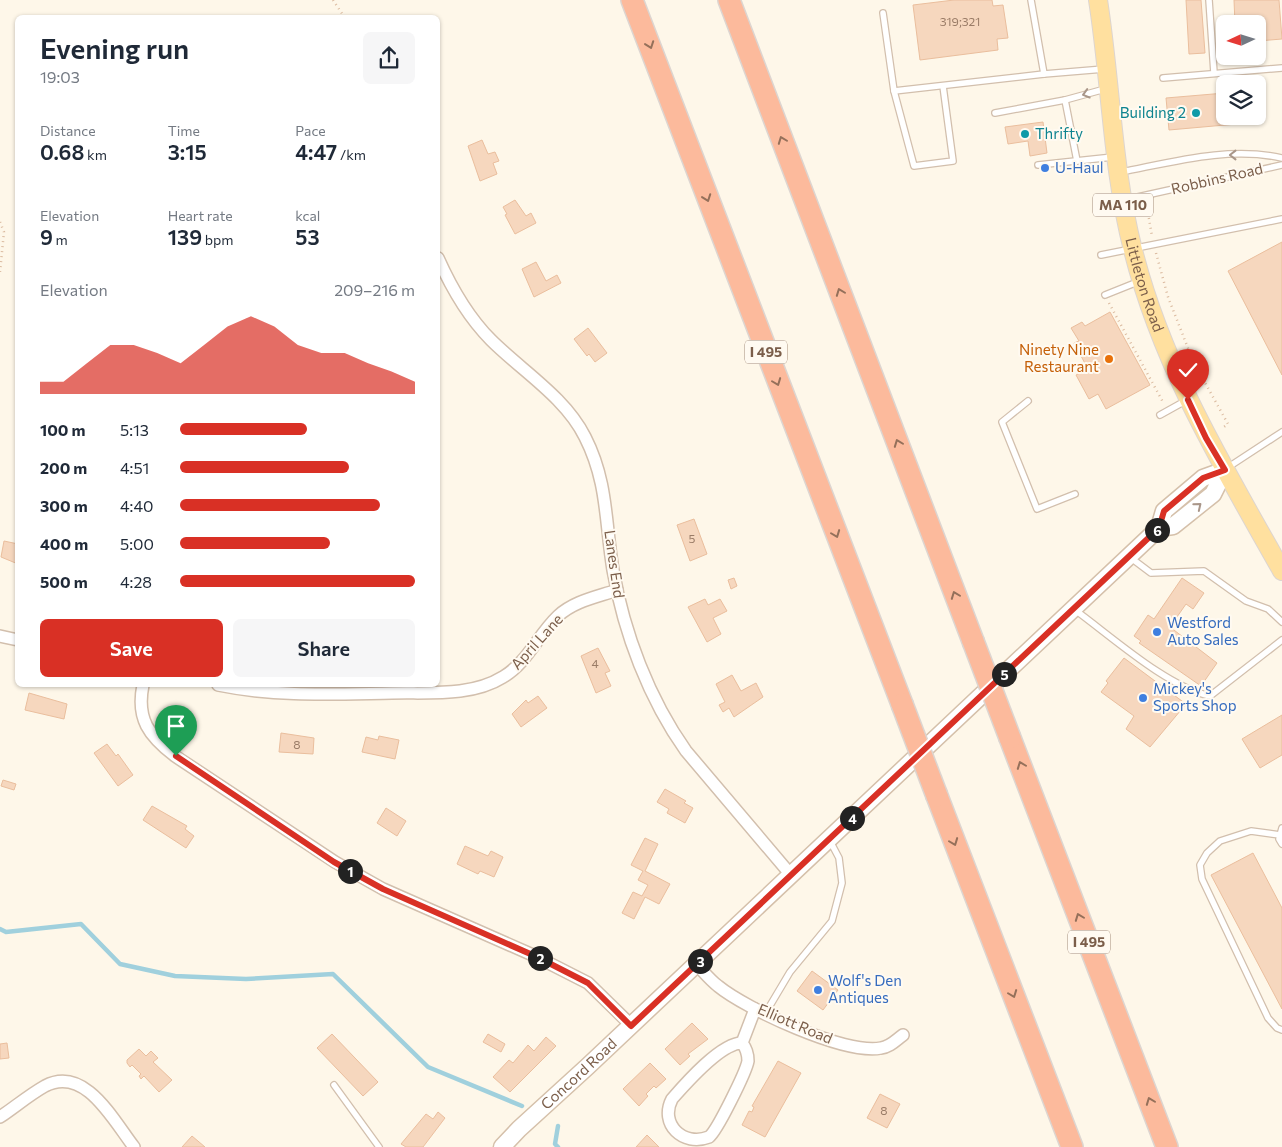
<!DOCTYPE html>
<html lang="en">
<head>
<meta charset="utf-8">
<style>
	:root { --surface:#fff; --page:#f6f6f7; --text:#1f2937; --muted:#747a83; --accent:#d93025 }
	body { margin:0; font-family:Commissioner,sans-serif; background:var(--page); color:var(--text); height:100vh; display:flex; flex-direction:column; font-size:19px; white-space:nowrap }
	* { box-sizing:border-box; margin:0 }
	p { font-size:16px; color:var(--muted) }
	.icon { flex:none; width:28px; height:28px; fill:none; stroke:currentColor; stroke-width:2; stroke-linecap:round; stroke-linejoin:round }
	.map { position:relative; flex:1; overflow:hidden }
	.panel { position:absolute; left:15px; top:15px; width:425px; height:672px; display:flex; flex-direction:column; background:var(--surface); border-radius:8px; box-shadow:0 1px 4px #0004 }
	.panel>* { flex:none }
	.needle { width:32px; rotate:266deg }
	.buttons { position:absolute; left:1216px; top:15px; display:grid; gap:10px }
	.buttons a { display:grid; place-items:center; width:50px; height:50px; border-radius:8px; background:var(--surface); box-shadow:0 1px 4px #0004; font-size:25px }
	.pin { position:absolute; display:grid; place-items:center; width:42px; height:42px; color:#fff; margin:-51px -21px; border-radius:50% 50% 50% 0; rotate:-45deg; box-shadow:0 0 5px #0007 }
	.pin .icon { rotate:45deg }
	.km { position:absolute; width:25px; height:25px; margin:-12px; border-radius:50%; background:#222; color:#fff; font-size:14px; line-height:25px; text-align:center }
	.round { display:grid; place-items:center; flex:none; width:52px; height:52px; border-radius:8px; background:var(--page) }
	.overview { display:flex; align-items:center; justify-content:space-between; height:85px; padding:0 25px }
	h1 { font-size:28px; font-weight:600; line-height:38px }
	.metrics { display:grid; grid-template-columns:repeat(3,1fr); gap:8px; height:85px; padding:5px 25px }
	.metrics div { display:grid; align-content:center }
	.metrics b { font-size:21px; font-weight:600 }
	.metrics small { font-size:14px; font-weight:400 }
	.metrics p { font-size:14px }
	.chart { height:140px; padding:10px 25px }
	.chart p { display:flex; justify-content:space-between }
	.chart svg { width:100%; height:90px; margin-top:5px; fill:var(--accent); opacity:.7 }
	.button { display:flex; gap:10px; margin-top:auto; padding:10px 25px }
	.button a { flex:1; height:58px; border-radius:8px; background:var(--accent); color:#fff; font-size:20px; font-weight:600; line-height:58px; text-align:center }
	.button a+a { background:var(--page); color:var(--text) }
	ul { padding:0 25px; list-style:none; font-size:16px }
	li { display:grid; grid-template-columns:80px 60px 1fr; align-items:center; height:38px }
	li i { height:12px; border-radius:6px; background:var(--accent) }
	.map>svg:first-child { display:block }
</style>
</head>
<body>
<div class="map">
<svg width="1282" height="1147" viewBox="0 0 1282 1147">
	<rect width="100%" height="100%" fill="#fef7e9"/>
	<g fill="none" stroke-linecap="round" stroke-linejoin="round">
		<!-- stream -->
		<g stroke="#a0d0dd" stroke-width="4.5">
			<polyline points="0,929 6,932 81,924 120,964 175,976 246,979 333,974 428,1067 522,1106"/>
			<polyline points="558,1126 555,1144 558,1147"/>
		</g>
	</g>
	<!-- building -->
	<g fill="#f6d7be" stroke="#eabe9d">
		<polygon points="954,0 992,0 993,6 1003,5 1008,38 997,39 998,50 920,60 913,5"/>
		<polygon points="1186,0 1201,0 1205,53 1189,54"/>
		<polygon points="1234,0 1279,0 1282,39 1258,41 1258,24 1235,24"/>
		<polygon points="1225,93 1225,116 1258,116 1258,110 1259,122 1169,130 1166,98"/>
		<polygon points="1043,122 1047,153 1030,156 1028,141 1008,144 1005,127"/>
		<polygon points="482,140 488,154 495,152 499,161 493,163 497,174 480,181 468,146"/>
		<polygon points="515,200 526,216 531,213 536,223 515,234 505,215 507,214 503,207"/>
		<polygon points="1282,242 1282,375 1228,271"/>
		<polygon points="536,262 546,281 557,275 561,283 534,297 522,269"/>
		<polygon points="1110,312 1150,385 1106,409 1098,394 1089,399 1076,375 1088,369 1074,343 1079,341 1071,328 1082,322 1085,326"/>
		<polygon points="588,328 607,353 595,362 589,354 587,356 574,339"/>
		<polygon points="694,519 707,554 690,561 677,525"/>
		<polygon points="4,541 18,544 18,564 1,557"/>
		<polygon points="734,578 737,586 731,589 728,580"/>
		<polygon points="1182,578 1204,593 1193,609 1186,604 1170,627 1217,663 1201,686 1139,643 1141,641 1134,636 1148,615 1154,619"/>
		<polygon points="705,599 708,605 720,599 727,611 713,618 721,634 707,642 688,607"/>
		<polygon points="598,648 610,671 605,673 611,686 596,693 581,656"/>
		<polygon points="1124,658 1186,704 1150,747 1126,729 1134,716 1101,692 1108,683 1106,681"/>
		<polygon points="732,675 741,691 756,683 763,697 734,717 729,708 723,712 719,705 725,702 716,684"/>
		<polygon points="29,693 67,704 64,719 25,710"/>
		<polygon points="538,696 547,708 521,727 512,714 526,700 528,703"/>
		<polygon points="1282,715 1282,755 1260,768 1242,739"/>
		<polygon points="281,733 314,738 313,754 279,752"/>
		<polygon points="379,736 399,740 395,759 362,752 366,737 378,740"/>
		<polygon points="107,744 116,756 118,754 133,775 118,786 94,753"/>
		<polygon points="3,780 16,784 14,790 1,786"/>
		<polygon points="665,789 686,801 684,803 693,808 685,823 667,813 669,809 657,802"/>
		<polygon points="152,806 187,826 185,829 194,836 186,848 143,820"/>
		<polygon points="386,808 406,821 397,836 377,823"/>
		<polygon points="645,838 658,844 645,871 670,884 659,904 645,897 634,919 622,913 633,892 642,896 648,885 638,880 643,871 631,865"/>
		<polygon points="465,846 488,856 491,851 503,857 494,877 480,871 478,874 457,864"/>
		<polygon points="1253,853 1282,908 1282,1009 1211,875"/>
		<polygon points="812,971 838,990 823,1010 797,991"/>
		<polygon points="692,1023 708,1039 688,1054 690,1056 680,1065 665,1049"/>
		<polygon points="332,1034 378,1082 363,1096 317,1048"/>
		<polygon points="488,1034 505,1044 501,1052 483,1042"/>
		<polygon points="546,1037 556,1046 510,1092 493,1077 509,1060 513,1063 528,1045 534,1051"/>
		<polygon points="7,1043 9,1058 0,1059 0,1044"/>
		<polygon points="139,1049 146,1056 151,1051 158,1058 153,1062 172,1080 159,1092 144,1076 141,1079 139,1076 141,1074 132,1065 130,1067 127,1063 127,1060"/>
		<polygon points="778,1061 801,1073 765,1137 742,1125 749,1111 752,1112 754,1107 752,1106"/>
		<polygon points="650,1063 666,1079 656,1088 654,1086 646,1094 648,1096 639,1106 623,1089"/>
		<polygon points="880,1094 900,1104 887,1128 867,1118"/>
		<polygon points="438,1112 445,1118 423,1147 406,1147 401,1144 426,1114 433,1119"/>
		<polygon points="647,1135 659,1147 636,1147"/>
		<polygon points="192,1136 205,1147 182,1147"/>
	</g>
	<g fill="none" stroke-linecap="round" stroke-linejoin="round">
		<!-- lane casing -->
		<g stroke="#d2bfad" stroke-width="8">
			<g id="lane">
				<polyline points="1031,0 1044,74 1104,69"/>
				<polyline points="1209,0 1214,73"/>
				<polyline points="883,13 894,91 1044,74"/>
				<polyline points="1163,78 1282,68"/>
				<polyline points="894,91 914,166 953,161 943,86"/>
				<polyline points="1065,100 1077,161"/>
				<polyline points="995,113 1065,100 1105,89"/>
				<polyline points="1038,165 1113,157"/>
				<path d="M1121,172C1173,162 1229,146 1282,158"/>
				<polyline points="1124,200 1282,165"/>
				<polyline points="1101,255 1282,219"/>
				<polyline points="1105,295 1140,281"/>
				<polyline points="1028,401 1002,422 1037,509 1075,494"/>
				<polyline points="1160,415 1187,400"/>
				<polyline points="1227,468 1282,432"/>
				<polyline points="1131,558 1151,573 1204,571 1246,601 1268,609 1282,622"/>
				<path d="M1075,610C1111,636 1167,687 1210,696L1282,640"/>
				<polyline points="1282,828 1279,839 1282,844"/>
				<polyline points="1280,835 1251,831 1220,841 1207,853 1200,865 1202,879 1268,1018 1277,1028 1282,1030"/>
				<polyline points="765,1014 790,972 832,921 842,883 839,858 830,841"/>
				<polyline points="334,1085 379,1147"/>
			</g>
		</g>
		<!-- street casing -->
		<g stroke="#d2bfad" stroke-width="14">
			<g id="street">
				<path d="M438,258C451,287 468,317 491,340C522,371 565,397 585,437C608,482 605,522 613,570C624,633 649,699 686,751L791,875"/>
				<polyline points="0,636 18,640"/>
				<path d="M143,685C136,719 149,736 175,756L335,862L383,889L535,956L588,983L631,1025"/>
				<path d="M218,685C277,697 332,694 392,693C428,692 471,697 503,677C527,663 538,635 558,616C574,601 597,597 617,590"/>
				<path d="M696,964C703,971 710,980 718,986C746,1009 845,1055 881,1048C890,1047 896,1040 903,1035"/>
				<path d="M742,1043C746,1048 748,1054 748,1061C746,1072 717,1131 709,1137C683,1147 659,1124 672,1099C686,1083 721,1043 742,1043L755,1009"/>
				<path d="M0,1117C15,1107 29,1095 45,1086C85,1065 113,1120 134,1147"/>
			</g>
		</g>
		<!-- secondary casing -->
		<g stroke="#d5c0aa" stroke-width="19">
			<g id="secondary">
				<polyline points="1159,528 1173,526 1213,494 1225,470"/>
				<path id="s1" d="M502,1147L519,1129L587,1067L1159,528L1164,511L1203,478L1225,470"/>
			</g>
		</g>
		<!-- primary casing -->
		<g stroke="#ddd5d0" stroke-width="20">
			<g id="primary">
				<path id="s2" d="M1098,0C1111,83 1112,168 1133,250C1162,366 1224,468 1282,571"/>
			</g>
		</g>
		<!-- highway casing -->
		<g stroke="#ddd5d0" stroke-width="24">
			<g id="highway">
				<polyline points="632,0 902,704"/>
				<polyline points="729,0 973,641"/>
				<polyline points="1010,738 1167,1147"/>
				<polyline points="937,796 1072,1147"/>
			</g>
		</g>
		<!-- path -->
		<g stroke="#dbbba0" stroke-width="2.5" stroke-dasharray="1 4" stroke-linecap="butt">
			<polyline points="333,0 345,18"/>
			<polyline points="1148,213 1152,236"/>
			<polyline points="0,222 4,232 0,272"/>
			<polyline points="1156,253 1168,297 1193,361 1228,424 1221,429"/>
			<polyline points="1109,303 1164,404"/>
		</g>
		<!-- lane -->
		<use href="#lane" stroke="#fff" stroke-width="5.5"/>
		<!-- street -->
		<use href="#street" stroke="#fff" stroke-width="11"/>
		<!-- secondary -->
		<use href="#secondary" stroke="#fff" stroke-width="16"/>
		<!-- primary -->
		<use href="#primary" stroke="#ffe09f" stroke-width="18"/>
		<!-- highway -->
		<use href="#highway" stroke="#fcba9c" stroke-width="21"/>
		<!-- highway-bridge casing -->
		<g stroke="#ddd5d0" stroke-width="24" stroke-linecap="butt">
			<g id="highway-bridge">
				<polyline points="973,641 1010,738"/>
				<polyline points="902,704 937,796"/>
			</g>
		</g>
		<!-- highway-bridge -->
		<use href="#highway-bridge" stroke="#fcba9c" stroke-width="21"/>
	</g>
	<!-- one-way arrows -->
	<defs><path id="oneway-chevron" d="M-2-3.5L2.5 0L-2 3.5" fill="none" stroke-width="1.6" stroke-linecap="round" stroke-linejoin="round" transform="scale(1.25)"/></defs>
	<g stroke="#95705a">
		<use href="#oneway-chevron" transform="translate(650 45) rotate(70)"/>
		<use href="#oneway-chevron" transform="translate(782 140) rotate(-111)"/>
		<use href="#oneway-chevron" transform="translate(707 198) rotate(70)"/>
		<use href="#oneway-chevron" transform="translate(840 292) rotate(-111)"/>
		<use href="#oneway-chevron" transform="translate(777 382) rotate(69)"/>
		<use href="#oneway-chevron" transform="translate(898 443) rotate(-111)"/>
		<use href="#oneway-chevron" transform="translate(836 534) rotate(69)"/>
		<use href="#oneway-chevron" transform="translate(955 595) rotate(-111)"/>
		<use href="#oneway-chevron" transform="translate(1021 765) rotate(-111)"/>
		<use href="#oneway-chevron" transform="translate(954 842) rotate(69)"/>
		<use href="#oneway-chevron" transform="translate(1079 917) rotate(-111)"/>
		<use href="#oneway-chevron" transform="translate(1013 994) rotate(69)"/>
		<use href="#oneway-chevron" transform="translate(1150 1101) rotate(-111)"/>
	</g>
	<g stroke="#a99689">
		<use href="#oneway-chevron" transform="translate(1086 94) rotate(164)"/>
		<use href="#oneway-chevron" transform="translate(1233 155) rotate(180)"/>
		<use href="#oneway-chevron" transform="translate(1198 506) rotate(-39)"/>
	</g>
	<g fill="none" stroke-linecap="round" stroke-linejoin="round">
		<!-- route casing -->
		<g stroke="#fff" stroke-width="10">
			<polyline id="route" points="176,756 334,862 383,889 535,956 588,983 631,1026 1159,528 1164,511 1203,478 1225,470 1206,438 1188,400"/>
		</g>
		<!-- route -->
		<use href="#route" stroke="#d93025" stroke-width="6"/>
	</g>
	<!-- markers -->
	<g fill="#0f9aa8" stroke="#fffaf1" stroke-width="2">
		<circle cx="1196" cy="113" r="5"/>
		<circle cx="1025" cy="134" r="5"/>
	</g>
	<g fill="#3f7fe0" stroke="#fffaf1" stroke-width="2">
		<circle cx="1045" cy="168" r="5"/>
		<circle cx="1157" cy="632" r="5"/>
		<circle cx="1143" cy="698" r="5"/>
		<circle cx="818" cy="990" r="5"/>
	</g>
	<circle fill="#e8710a" stroke="#fffaf1" stroke-width="2" cx="1109" cy="359" r="5"/>
	<g text-anchor="middle" stroke-width="4" stroke-linejoin="round" paint-order="stroke">
		<!-- number labels -->
		<g font-size="12" fill="#9a7c67">
			<text x="960" y="26">319;321</text>
			<text x="692" y="543">5</text>
			<text x="595" y="668">4</text>
			<text x="297" y="749">8</text>
			<text x="884" y="1115">8</text>
		</g>
		<!-- shield labels -->
		<g fill="#fffaf1" stroke="#a38d7c" stroke-width="1">
			<rect x="1093" y="193.5" width="60" height="23" rx="4"/>
			<rect x="745" y="340.5" width="42" height="23" rx="4"/>
			<rect x="1068" y="930.5" width="42" height="23" rx="4"/>
		</g>
		<g font-size="14" font-weight="bold" fill="#7b5e4a">
			<text x="1123" y="210">MA 110</text>
			<text x="766" y="357">I 495</text>
			<text x="1089" y="947">I 495</text>
		</g>
		<!-- culture labels -->
		<g font-size="15" fill="#0d838f" stroke="#fffaf1" text-anchor="end">
			<text x="1186" y="118">Building 2</text>
			<text x="1035" y="139" text-anchor="start">Thrifty</text>
		</g>
		<!-- shop labels -->
		<g font-size="15" fill="#366cbe" stroke="#fffaf1" text-anchor="start">
			<text x="1055" y="173">U-Haul</text>
			<text x="1167" y="628">Westford<tspan x="1167" dy="17">Auto Sales</tspan></text>
			<text x="1153" y="694">Mickey's<tspan x="1153" dy="17">Sports Shop</tspan></text>
			<text x="828" y="986">Wolf's Den<tspan x="828" dy="17">Antiques</tspan></text>
		</g>
		<!-- street labels -->
		<g font-size="15" fill="#7b5e4a" stroke="#fffaf1">
			<text transform="translate(1217 179) rotate(-13)" y="5">Robbins Road</text>
			<text dy="5" stroke="none"><textPath href="#s2" startOffset="289">Littleton Road</textPath></text>
			<text transform="translate(614 564) rotate(82)" y="5">Lanes End</text>
			<text transform="translate(537 642) rotate(-48)" y="5">April Lane</text>
			<text transform="translate(795 1024) rotate(23)" y="5">Elliott Road</text>
			<text dy="5" stroke="none"><textPath href="#s1" startOffset="106">Concord Road</textPath></text>
		</g>
		<!-- food labels -->
		<g font-size="15" fill="#c56008" stroke="#fffaf1" text-anchor="end">
			<text x="1099" y="355">Ninety Nine<tspan x="1099" dy="17">Restaurant</tspan></text>
		</g>
	</g>
</svg>
<div class="buttons">
<a><svg class="needle" viewBox="-14 -14 28 28"><path d="M0-13l5 13h-10z" fill="#e53935"/><path d="M0 13l5-13h-10z" fill="#747a83"/></svg></a>
<a><svg class="icon" aria-label="layers" viewBox="0 0 24 24"><path d="M12 4l9 5-9 5-9-5zM3 14l9 5 9-5"/></svg></a>
</div>
<div class="pin" style="left:176px;top:756px;background:#1e9e55"><svg class="icon" aria-label="arrive" viewBox="0 0 24 24"><path d="M6 21V4h12l-3 4 3 4H6"/></svg></div>
<div class="pin" style="left:1188px;top:400px;background:#d93025"><svg class="icon" aria-label="check" viewBox="0 0 24 24"><path d="M5 12l5 5 9-10"/></svg></div>
<b class="km" style="left:350px;top:871px">1</b>
<b class="km" style="left:540px;top:958px">2</b>
<b class="km" style="left:700px;top:961px">3</b>
<b class="km" style="left:852px;top:818px">4</b>
<b class="km" style="left:1004px;top:674px">5</b>
<b class="km" style="left:1157px;top:530px">6</b>
<section class="panel">
<div class="overview"><div><h1>Evening run</h1><p>19:03</p></div><a class="round"><svg class="icon" aria-label="share" viewBox="0 0 24 24"><path d="M12 15V3M7 8l5-5 5 5M5 13v7h14v-7"/></svg></a></div>
<div class="metrics">
<div><p>Distance</p><b>0.68<small> km</small></b></div>
<div><p>Time</p><b>3:15</b></div>
<div><p>Pace</p><b>4:47<small> /km</small></b></div>
</div>
<div class="metrics">
<div><p>Elevation</p><b>9<small> m</small></b></div>
<div><p>Heart rate</p><b>139<small> bpm</small></b></div>
<div><p>kcal</p><b>53</b></div>
</div>
<div class="chart"><p><span>Elevation</span>209–216 m</p>
<svg viewBox="0 0 160 44" preserveAspectRatio="none"><path d="M0 44V38L10 38L20 29L30 20L40 20L50 24L60 29L70 20L80 11L90 6L100 11L110 20L120 24L130 24L140 29L150 33L160 38V44z"/></svg>
</div>
<ul>
<li><b>100 m</b>5:13<i style="width:54%"></i></li>
<li><b>200 m</b>4:51<i style="width:72%"></i></li>
<li><b>300 m</b>4:40<i style="width:85%"></i></li>
<li><b>400 m</b>5:00<i style="width:64%"></i></li>
<li><b>500 m</b>4:28<i style="width:100%"></i></li>
</ul>
<div class="button"><a>Save</a><a>Share</a></div>
</section>
</div>
</body>
</html>
